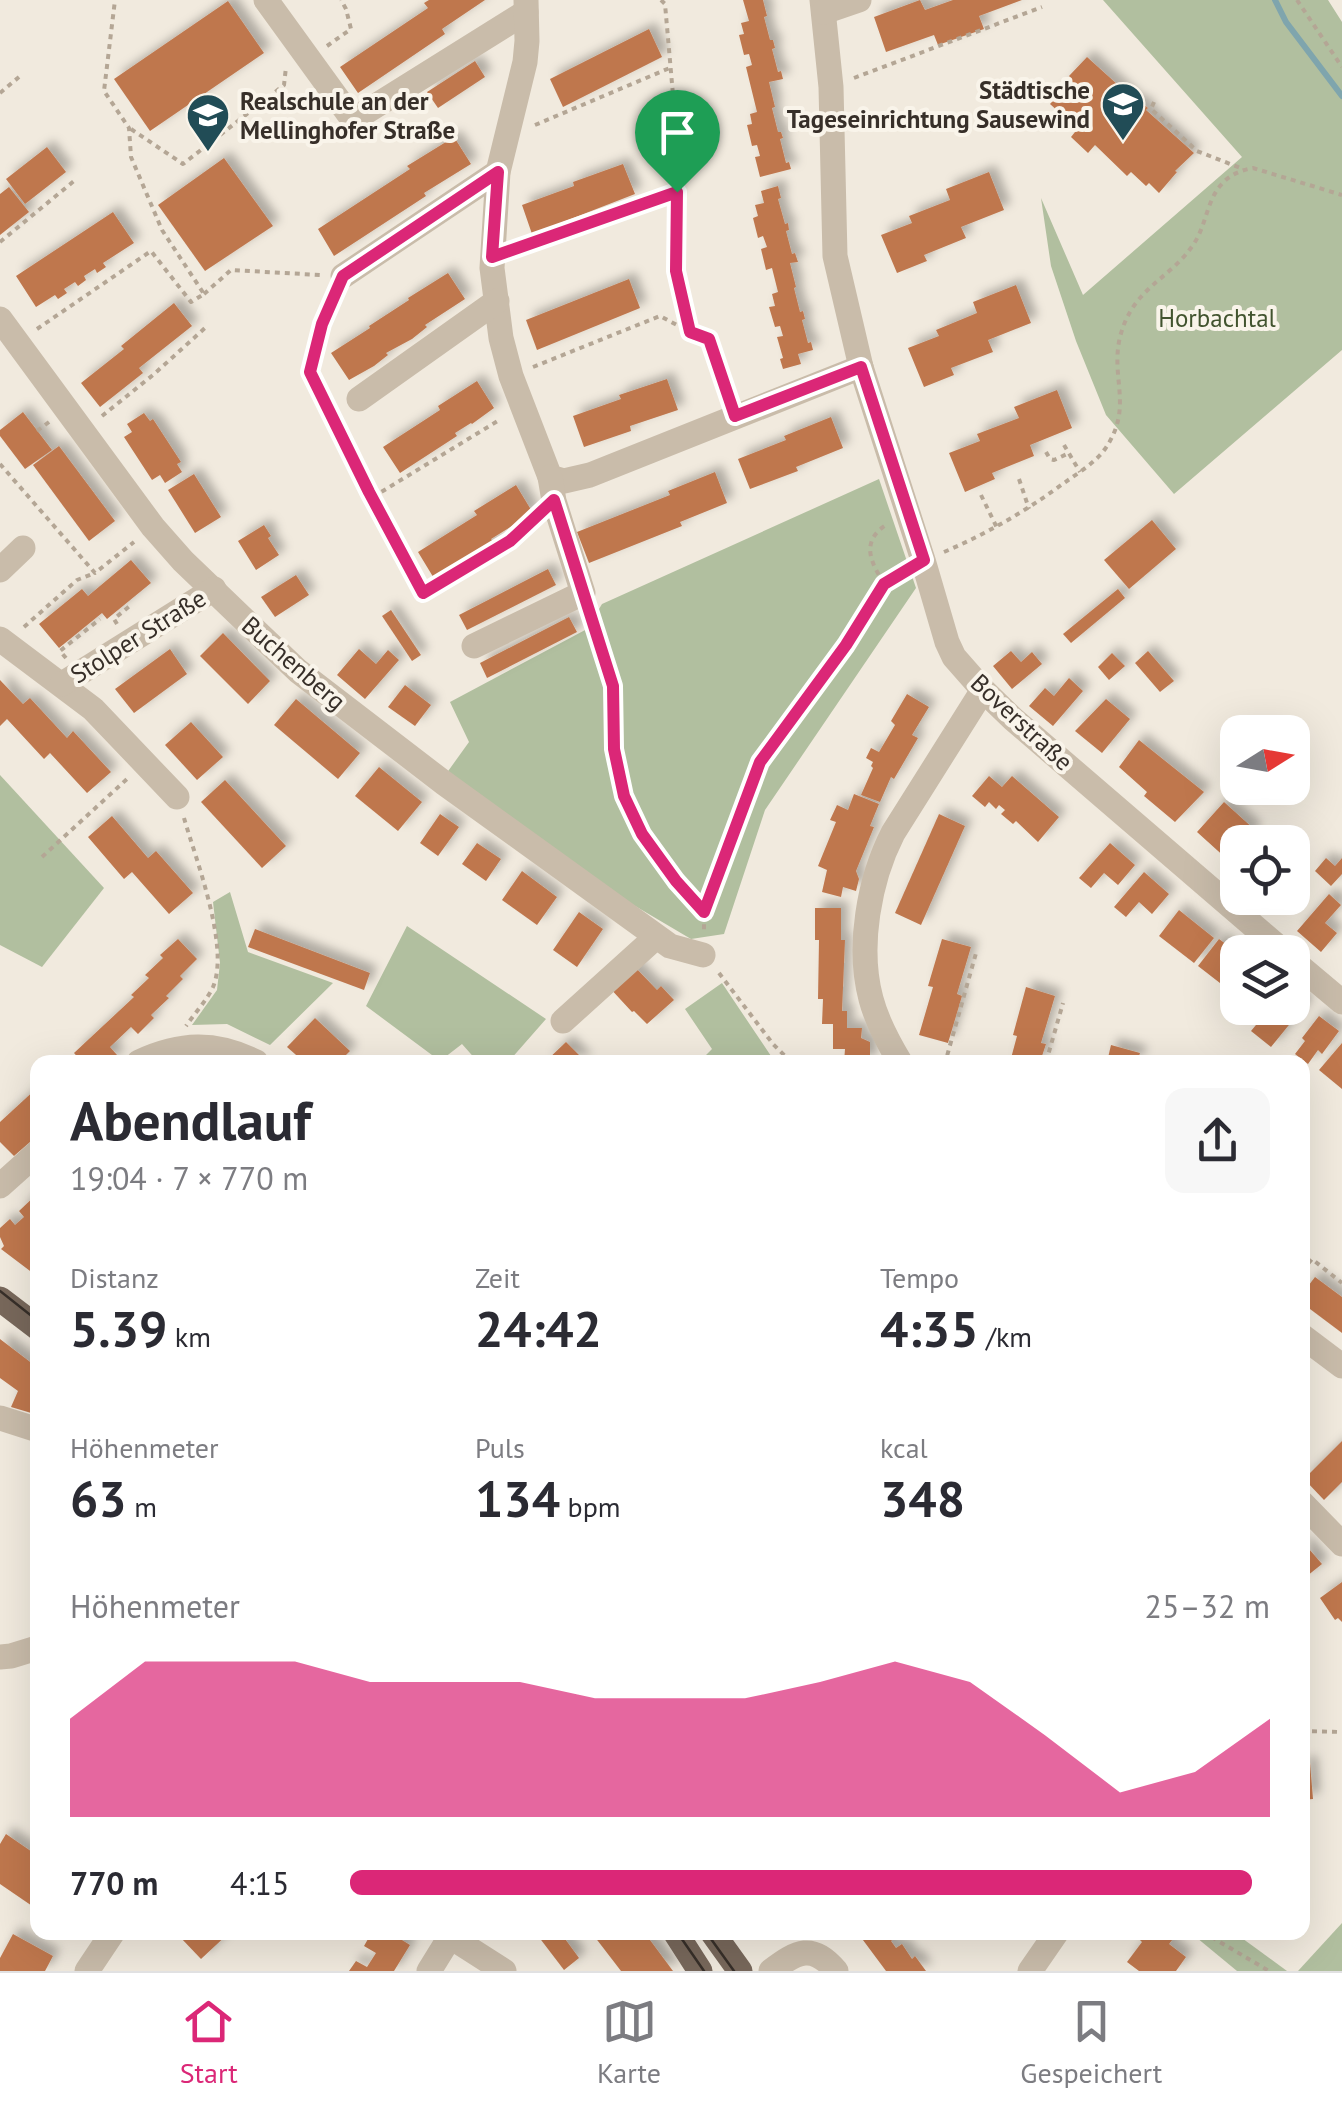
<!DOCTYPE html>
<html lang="de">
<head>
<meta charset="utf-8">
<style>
	:root { --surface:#fff; --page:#f7f7f7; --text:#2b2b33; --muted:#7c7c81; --line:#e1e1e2; --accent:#db2777 }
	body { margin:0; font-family:"PT Sans",sans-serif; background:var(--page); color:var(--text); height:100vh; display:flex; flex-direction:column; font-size:38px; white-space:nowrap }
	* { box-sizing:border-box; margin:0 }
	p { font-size:32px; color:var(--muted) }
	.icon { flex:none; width:55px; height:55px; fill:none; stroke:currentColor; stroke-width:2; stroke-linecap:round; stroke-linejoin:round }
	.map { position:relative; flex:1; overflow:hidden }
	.drawer { position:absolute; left:30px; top:1055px; width:1280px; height:885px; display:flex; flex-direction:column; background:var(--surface); border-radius:20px; box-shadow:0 10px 40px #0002 }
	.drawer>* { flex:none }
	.needle { width:65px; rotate:79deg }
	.controls { position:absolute; left:1220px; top:715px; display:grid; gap:20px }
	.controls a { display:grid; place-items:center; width:90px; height:90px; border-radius:20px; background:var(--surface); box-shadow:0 10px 40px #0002; font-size:50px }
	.pin { position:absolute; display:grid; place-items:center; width:85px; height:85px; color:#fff; margin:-102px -42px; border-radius:50% 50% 50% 0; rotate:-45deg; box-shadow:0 0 10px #0007 }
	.pin .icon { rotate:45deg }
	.round { display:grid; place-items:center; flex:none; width:105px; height:105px; border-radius:20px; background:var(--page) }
	.overview { display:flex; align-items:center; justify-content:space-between; height:170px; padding:0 40px }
	h1 { font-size:55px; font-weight:700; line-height:75px }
	.stats { display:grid; grid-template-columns:repeat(3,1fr); gap:15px; height:170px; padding:10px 40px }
	.stats div { display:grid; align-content:center }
	.stats b { font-size:50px; font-weight:700 }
	.stats small { font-size:28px; font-weight:400 }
	.stats p { font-size:28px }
	.chart { height:280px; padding:20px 40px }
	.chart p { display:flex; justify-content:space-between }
	.chart svg { width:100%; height:180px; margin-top:10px; fill:var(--accent); opacity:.7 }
	ul { padding:0 40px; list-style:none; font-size:32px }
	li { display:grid; grid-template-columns:160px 120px 1fr; align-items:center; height:75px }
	li i { height:25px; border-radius:12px; background:var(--accent) }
	.menu { display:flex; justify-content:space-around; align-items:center; height:140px; border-top:2px solid var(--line); background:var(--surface); font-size:28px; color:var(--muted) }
	.menu a { display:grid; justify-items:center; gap:5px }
	.menu .current { color:var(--accent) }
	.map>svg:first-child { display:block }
</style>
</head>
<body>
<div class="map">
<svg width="1342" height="1971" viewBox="0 0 1342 1971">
	<defs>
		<filter id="shadow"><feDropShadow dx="7" dy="-7" stdDeviation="5" flood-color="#0004"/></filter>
	</defs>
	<rect width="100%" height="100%" fill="#f1eade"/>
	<!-- green -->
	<g fill="#b1bf9f">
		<polygon points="1103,0 1328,0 1342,22 1342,350 1174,494 1106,415 1076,341 1051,266 1041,198 1083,295 1242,157"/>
		<polygon points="879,479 916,588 765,810 724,934 691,939 608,890 446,774 469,742 450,702 587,629 602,604"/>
		<polygon points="0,775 104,888 42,967 0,945"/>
		<polygon points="230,892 248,952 333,983 270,1045 227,1024 192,1025 217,990 220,963 213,902"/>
		<polygon points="407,926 546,1019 510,1060 512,1062 478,1062 462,1044 440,1061 366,1006"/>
		<polygon points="722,983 775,1062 699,1062 712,1049 685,1009"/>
		<polygon points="1342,1923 1342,1971 1298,1971"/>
		<polygon points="1191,1933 1235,1933 1287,1971 1237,1971"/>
	</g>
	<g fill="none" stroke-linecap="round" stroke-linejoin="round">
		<!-- stream -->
		<polyline stroke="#7fa5ad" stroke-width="6" points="1275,0 1286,22 1342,96"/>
	</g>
	<!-- building -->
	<g fill="#bf774e" filter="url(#shadow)">
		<polygon points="429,0 485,0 442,29 445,34 358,93 340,67 428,8 424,3"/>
		<polygon points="743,0 763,0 767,16 764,17 770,40 773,40 775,48 772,49 778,72 781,71 783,79 769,82 775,107 772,108 778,132 781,132 783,138 780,139 786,163 789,162 791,169 760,177 755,157 760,156 757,145 752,146 747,125 752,124 750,114 757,112 746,67 752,65 749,54 744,55 739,35 744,34 741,23 749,21"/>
		<polygon points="920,0 925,10 953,0 1022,0 979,16 984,29 938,45 934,35 886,52 874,17"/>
		<polygon points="228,1 264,53 150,131 114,79"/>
		<polygon points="649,29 662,57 563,107 550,79"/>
		<polygon points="1087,57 1139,104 1141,102 1148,108 1146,110 1194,153 1175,171 1177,172 1159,193 1149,183 1146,186 1131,172 1127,176 1095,145 1088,153 1071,137 1075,132 1058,117 1061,114 1050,104 1072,79 1069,76"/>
		<polygon points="475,61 485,77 438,108 427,92"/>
		<polygon points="454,137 471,164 424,193 426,196 334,256 318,229 410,169 407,166"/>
		<polygon points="47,147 66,172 25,204 6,179"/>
		<polygon points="224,158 273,226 205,271 158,205"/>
		<polygon points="623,164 635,194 532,234 522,205 574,186 573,182"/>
		<polygon points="989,172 1004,210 961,227 966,238 924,255 927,261 897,273 881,235 912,223 909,216 950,200 946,189"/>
		<polygon points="778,186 781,198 778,199 785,224 788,223 789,230 786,231 792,254 795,253 798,262 790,263 796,287 794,288 800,312 803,311 805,319 802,320 808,343 811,342 813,350 798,354 801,364 783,369 780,359 783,358 777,337 783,336 780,326 775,327 769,307 775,306 772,294 778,292 772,268 766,270 761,249 767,247 763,236 758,238 753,218 758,216 755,205 764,203 761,191"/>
		<polygon points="9,187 29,212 0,235 0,194"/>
		<polygon points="113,212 134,243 103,263 106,267 97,273 95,269 84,276 86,280 78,286 75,282 64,289 67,293 58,299 55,295 36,307 16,276"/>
		<polygon points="448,273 465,299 425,325 427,327 412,339 386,353 388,355 374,366 349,380 331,353 370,328 369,326 409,300 408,298"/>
		<polygon points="629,279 640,308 537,350 526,320"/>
		<polygon points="1016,285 1031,323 988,340 993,352 951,368 954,375 924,387 908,348 939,336 936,330 977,313 973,302"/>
		<polygon points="174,303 192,326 139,368 143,373 100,407 81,383 124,349 121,346"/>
		<polygon points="667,379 678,410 630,426 631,431 584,447 573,416 621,399 619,395"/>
		<polygon points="477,381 494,408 472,424 471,423 455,433 457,436 400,473 383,447 440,410 438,406"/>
		<polygon points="1057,390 1072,428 1030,445 1034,456 992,473 995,479 965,492 949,453 980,441 977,434 1019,418 1014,407"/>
		<polygon points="23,412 52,450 25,469 0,436 0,430"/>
		<polygon points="144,413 150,421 153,419 181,462 177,464 182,472 165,483 160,475 152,480 124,437 132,432 127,424"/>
		<polygon points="831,417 843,448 796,467 798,471 750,489 738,459 786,440 784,436"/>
		<polygon points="59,446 115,521 89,541 33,465"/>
		<polygon points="715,472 727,503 680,522 682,526 589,563 577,532 670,495 668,491"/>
		<polygon points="194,474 221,517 195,533 168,490"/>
		<polygon points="516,485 533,513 491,539 494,543 435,580 418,552 477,515 474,511"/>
		<polygon points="1152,520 1176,549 1129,589 1104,560"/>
		<polygon points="264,525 271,536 268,538 279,555 256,570 238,541"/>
		<polygon points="131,560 151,583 107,619 102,613 59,648 39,624 82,589 88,596"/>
		<polygon points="548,569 556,585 467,630 459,615"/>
		<polygon points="296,575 309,595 275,617 261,597"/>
		<polygon points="1118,589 1125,598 1071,643 1063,634"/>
		<polygon points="391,610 421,655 412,661 382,616"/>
		<polygon points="569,617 577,632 487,678 480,663"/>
		<polygon points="223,633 270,681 248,704 200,656"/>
		<polygon points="170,649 187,674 134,713 115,689"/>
		<polygon points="359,649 376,664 388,650 399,660 365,699 337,675"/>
		<polygon points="1011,651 1021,662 1032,652 1042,664 1012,689 993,666"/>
		<polygon points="1148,651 1174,681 1160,692 1135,663"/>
		<polygon points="1112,653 1125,666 1109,680 1098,667"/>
		<polygon points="1069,678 1083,691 1053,726 1029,706 1045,688 1054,696"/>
		<polygon points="0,680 23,704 30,698 67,738 73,731 111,772 87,793 50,753 44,759 7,719 0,726"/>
		<polygon points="405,685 431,705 415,726 388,707"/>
		<polygon points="907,694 929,707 912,735 918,738 894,779 891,777 880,802 861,795 873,768 871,766 873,762 866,758 871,748 879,752 895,725 891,721"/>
		<polygon points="296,699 360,753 338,779 274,725"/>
		<polygon points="1106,699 1130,719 1102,753 1075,731"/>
		<polygon points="191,722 223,757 197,780 165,745"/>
		<polygon points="1139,740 1204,792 1175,822 1144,796 1147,792 1119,767"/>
		<polygon points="379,767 422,802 398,831 355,796"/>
		<polygon points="989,776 1002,787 1012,776 1059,817 1038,842 1016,821 1013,824 1001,814 1005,810 999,805 996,809 989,802 985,807 972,796"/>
		<polygon points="225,780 286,846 262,868 201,802"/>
		<polygon points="854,794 879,804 870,826 874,827 856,871 859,879 856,891 843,887 841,897 822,892 827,870 818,866 836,822 830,820 837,805 848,810"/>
		<polygon points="1224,802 1255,830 1244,842 1238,842 1238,850 1228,860 1197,832"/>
		<polygon points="440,814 459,827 438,856 420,843"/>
		<polygon points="939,814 965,826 921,925 895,913"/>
		<polygon points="112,816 148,858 156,851 193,893 169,914 132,872 124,879 88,837"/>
		<polygon points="477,843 501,859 486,881 462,864"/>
		<polygon points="1110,843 1135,865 1118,885 1104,873 1091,888 1079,878"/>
		<polygon points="1326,858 1335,866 1342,858 1342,874 1331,886 1315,871"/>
		<polygon points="522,871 557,897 537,925 502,900"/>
		<polygon points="1144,872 1169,894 1152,914 1139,902 1126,917 1114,907"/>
		<polygon points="1329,894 1341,905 1325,923 1337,933 1321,952 1297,931"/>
		<polygon points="815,908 841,908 841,940 845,940 842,1011 847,1011 847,1028 862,1028 861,1038 870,1042 870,1062 844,1062 845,1049 833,1049 833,1024 822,1024 823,999 818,999 819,940 815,940"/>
		<polygon points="1179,910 1214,938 1194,963 1159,936"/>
		<polygon points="579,912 603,929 577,967 553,950"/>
		<polygon points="255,929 370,973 364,990 248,947"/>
		<polygon points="178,939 197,959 180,976 183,979 166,996 169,998 151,1015 154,1018 138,1034 131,1027 110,1047 117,1055 110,1062 82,1062 74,1053 134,997 131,995 149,978 145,975 163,958 160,955"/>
		<polygon points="942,939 971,947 957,994 962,996 948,1043 919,1035 933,987 928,986"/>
		<polygon points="1219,939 1238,953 1238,997 1198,966"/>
		<polygon points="632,964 657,990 661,986 674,1000 647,1024 634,1011 632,1012 608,986"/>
		<polygon points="1026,987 1055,996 1041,1043 1046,1044 1040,1062 1010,1062 1017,1036 1013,1035"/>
		<polygon points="1292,993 1306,1004 1271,1047 1251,1031 1270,1008 1292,1008"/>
		<polygon points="1319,1016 1339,1031 1322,1054 1318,1050 1308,1064 1295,1054 1305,1041 1302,1038"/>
		<polygon points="315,1018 350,1051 339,1062 304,1062 287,1047"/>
		<polygon points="566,1042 586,1062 545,1062"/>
		<polygon points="1342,1043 1342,1089 1319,1070"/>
		<polygon points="1111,1045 1140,1053 1137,1062 1107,1062"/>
		<polygon points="38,1087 38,1135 14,1156 0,1142 0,1122"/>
		<polygon points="38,1193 38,1277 1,1249 4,1246 0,1237 0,1228 10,1219 15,1225 24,1217 19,1211"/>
		<polygon points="1315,1277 1342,1297 1342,1333 1302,1303 1302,1294"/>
		<polygon points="0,1339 38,1368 38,1415 11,1407 18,1391 0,1378"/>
		<polygon points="1342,1441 1342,1482 1324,1500 1304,1479"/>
		<polygon points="1302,1541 1322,1564 1302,1580"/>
		<polygon points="1342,1582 1342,1622 1338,1618 1335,1620 1320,1598"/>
		<polygon points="1310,1763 1313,1799 1302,1800 1302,1764"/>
		<polygon points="6,1834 38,1856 38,1910 0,1884 0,1844"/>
		<polygon points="185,1932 230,1932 201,1959 180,1937"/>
		<polygon points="372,1932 389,1932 410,1945 394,1971 349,1971 356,1961 367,1967 376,1953 364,1946"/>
		<polygon points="535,1932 560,1932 579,1958 564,1970"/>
		<polygon points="591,1932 644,1932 673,1971 621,1971"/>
		<polygon points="857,1932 902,1932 891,1941 896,1948 902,1944 912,1959 915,1956 926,1971 886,1971"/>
		<polygon points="1144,1932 1172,1932 1176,1935 1169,1944 1186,1957 1176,1971 1139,1971 1127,1962 1142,1942 1139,1939"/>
		<polygon points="13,1934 53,1956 45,1971 0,1971 0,1958"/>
	</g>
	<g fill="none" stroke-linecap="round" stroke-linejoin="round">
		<!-- path -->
		<g stroke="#b4a695" stroke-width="4" stroke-dasharray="5 5" stroke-linecap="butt">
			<polyline points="661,0 665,4 676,129 676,271 690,332 709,339 729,397"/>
			<polyline points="1297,0 1342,67"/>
			<polyline points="327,46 351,29 346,9 341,0"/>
			<polyline points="854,78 1042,7"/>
			<polyline points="0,93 19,77"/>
			<polyline points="1154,102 1151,109 1197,151 1243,169"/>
			<polyline points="535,125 672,67"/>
			<polyline points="131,129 183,164 284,85 286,67"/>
			<polyline points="0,242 74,181"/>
			<polyline points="515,249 676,192"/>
			<polyline points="204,294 231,270 320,275"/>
			<polyline points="334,296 322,325 310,372 369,492 423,593 510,541 537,517"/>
			<polyline points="37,329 151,251 191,302 204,294 162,230 131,157 129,128 104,91 115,0"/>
			<polyline points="533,367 660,316 690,332"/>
			<polyline points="102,416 153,375 205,328"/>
			<polyline points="37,431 49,422"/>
			<polyline points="1064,445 1080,472"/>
			<polyline points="1046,452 1050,459 1054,460 1067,454"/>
			<polyline points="0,464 95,573 134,542"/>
			<polyline points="1019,479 1029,509"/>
			<polyline points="981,495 997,528"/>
			<polyline points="373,497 501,419"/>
			<path d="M944,552C988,533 1026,511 1064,483C1078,473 1095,463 1105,449C1134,407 1110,379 1120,337C1133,286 1171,280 1195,242C1206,224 1207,202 1220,186C1228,176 1240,170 1253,168L1342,195"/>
			<path d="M884,583C871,563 860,542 886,525"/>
			<polyline points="590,615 613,686 614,749 624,796 633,820 642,834 676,881 704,912 704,934"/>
			<polyline points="117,624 114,619 132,604"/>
			<polyline points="24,627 77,580 95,573"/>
			<polyline points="66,658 60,651 100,619"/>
			<path d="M184,818C196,860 230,947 213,987C207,1000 195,1013 186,1026"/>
			<polyline points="42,857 127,779"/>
			<polyline points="704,912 760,762 845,645 884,583 905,572"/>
			<polyline points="719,973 773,1044 791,1062"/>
			<polyline points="940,1062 947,1056 976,953"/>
			<polyline points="1046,1062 1063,1003"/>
			<polyline points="1145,1062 1147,1058"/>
			<polyline points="1302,1271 1312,1259 1342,1283"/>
			<polyline points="1302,1731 1342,1732"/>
			<polyline points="1203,1932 1269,1971"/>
		</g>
		<!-- minor -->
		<g stroke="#c9bcaa" stroke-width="25">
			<polyline points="266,0 353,120 526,12"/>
			<polyline points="526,0 527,41 525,62 498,172 492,268 501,338 511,376 550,477 564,481 590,475 861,367"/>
			<polyline points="822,0 831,87 835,256 861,367 923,560 947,642 954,657 983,690 1013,719 1284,952"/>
			<polyline points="824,12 859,0"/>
			<polyline points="343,276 498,172"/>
			<polyline points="0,319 153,527 183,561 257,632 298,671 444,783 670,946 703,955"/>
			<polyline points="359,399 497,301"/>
			<polyline points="0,570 23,548"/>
			<polyline points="0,639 93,709 177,797"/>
			<polyline points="474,646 583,593 554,501 550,477"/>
			<polyline points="62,684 214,589"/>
			<polyline points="1292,960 1342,1002"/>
			<polyline points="563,1021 656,937"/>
			<path d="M139,1062C180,1043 215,1041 256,1062"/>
			<path d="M900,1062C888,1042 877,1022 871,999C857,947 869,880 893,833L983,690"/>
			<polyline points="0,1186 38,1152"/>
			<polyline points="1302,1336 1342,1366"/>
			<polyline points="0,1418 38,1430"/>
			<polyline points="1302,1503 1342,1544"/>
			<polyline points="0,1657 11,1656 37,1648"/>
			<polyline points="443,1932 504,1971"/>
			<polyline points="87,1971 113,1932"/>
			<polyline points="429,1971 450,1937"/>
			<path d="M771,1971C797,1951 813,1943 836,1971"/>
			<polyline points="1030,1971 1057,1932"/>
		</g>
		<!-- major -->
		<g stroke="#78685b" stroke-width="25">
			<polyline points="0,1299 38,1328"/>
			<polyline points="675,1932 700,1971"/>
			<polyline points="712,1932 740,1971"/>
		</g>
		<!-- tram -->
		<g stroke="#372f29" stroke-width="2.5">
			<polyline points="0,1291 38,1321"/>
			<polyline points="677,1932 704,1971"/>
			<polyline points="706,1932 734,1971"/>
		</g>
	</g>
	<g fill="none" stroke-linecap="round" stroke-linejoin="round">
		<!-- route casing -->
		<g stroke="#fff" stroke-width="20">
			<polygon id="route" points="498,172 492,257 677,192 676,271 690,332 709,339 735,416 861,367 924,560 884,584 846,645 760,762 704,912 676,881 642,834 624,796 614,749 613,686 554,500 510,541 423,593 369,492 310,372 322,324 343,276"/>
		</g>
		<!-- route -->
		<use href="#route" stroke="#db2777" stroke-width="12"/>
	</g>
	<!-- icons -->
	<defs>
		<g id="school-pin" transform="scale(2.25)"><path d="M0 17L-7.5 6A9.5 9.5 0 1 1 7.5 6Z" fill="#214c56" stroke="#f9f4ea"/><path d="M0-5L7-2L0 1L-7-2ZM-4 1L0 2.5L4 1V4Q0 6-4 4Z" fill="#fff"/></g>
	</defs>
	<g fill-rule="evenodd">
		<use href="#school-pin" x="1123" y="104"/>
		<use href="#school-pin" x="208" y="115"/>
	</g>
	<g text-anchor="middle" stroke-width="8" stroke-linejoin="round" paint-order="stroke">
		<!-- poi labels -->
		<g font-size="25" font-weight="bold" fill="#372f29" stroke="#f9f4ea" text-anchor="end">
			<text x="1090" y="99">Städtische<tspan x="1090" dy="29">Tageseinrichtung Sausewind</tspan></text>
			<text x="240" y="110" text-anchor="start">Realschule an der<tspan x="240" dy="29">Mellinghofer Straße</tspan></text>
		</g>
		<!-- park labels -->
		<g font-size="25" fill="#42542f" stroke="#f9f4ea">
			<text x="1217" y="327">Horbachtal</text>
		</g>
		<!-- street labels -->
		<g font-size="25" fill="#372f29" stroke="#f9f4ea">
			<text transform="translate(138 636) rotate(-32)" y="9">Stolper Straße</text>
			<text transform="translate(294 663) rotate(41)" y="9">Buchenberg</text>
			<text transform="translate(1022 722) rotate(43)" y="9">Boverstraße</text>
		</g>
	</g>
</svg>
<div class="controls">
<a><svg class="needle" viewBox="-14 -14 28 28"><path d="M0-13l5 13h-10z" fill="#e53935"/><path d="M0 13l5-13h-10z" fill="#7c7c81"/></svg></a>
<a><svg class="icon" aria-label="locate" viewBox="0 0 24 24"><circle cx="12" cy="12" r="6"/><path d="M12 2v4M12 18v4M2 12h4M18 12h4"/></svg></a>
<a><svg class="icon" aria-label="layers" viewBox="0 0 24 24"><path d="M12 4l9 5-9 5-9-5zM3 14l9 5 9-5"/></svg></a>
</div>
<div class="pin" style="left:677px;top:192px;background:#1e9e55"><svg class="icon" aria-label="arrive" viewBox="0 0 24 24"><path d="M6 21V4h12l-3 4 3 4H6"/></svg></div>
<section class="drawer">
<div class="overview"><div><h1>Abendlauf</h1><p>19:04 · 7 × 770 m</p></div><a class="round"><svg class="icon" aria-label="share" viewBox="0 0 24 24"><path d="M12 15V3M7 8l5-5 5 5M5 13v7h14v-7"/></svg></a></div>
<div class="stats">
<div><p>Distanz</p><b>5.39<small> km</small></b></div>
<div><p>Zeit</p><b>24:42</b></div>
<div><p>Tempo</p><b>4:35<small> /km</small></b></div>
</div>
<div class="stats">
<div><p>Höhenmeter</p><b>63<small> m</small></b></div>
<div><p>Puls</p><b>134<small> bpm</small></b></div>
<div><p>kcal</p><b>348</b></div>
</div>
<div class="chart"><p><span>Höhenmeter</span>25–32 m</p>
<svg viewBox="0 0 160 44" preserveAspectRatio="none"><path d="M0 44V20L10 6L20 6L30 6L40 11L50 11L60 11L70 15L80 15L90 15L100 11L110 6L120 11L130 24L140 38L150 33L160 20V44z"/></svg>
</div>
<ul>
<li><b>770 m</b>4:15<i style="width:98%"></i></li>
</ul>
</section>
</div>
<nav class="menu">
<a class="current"><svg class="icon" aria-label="home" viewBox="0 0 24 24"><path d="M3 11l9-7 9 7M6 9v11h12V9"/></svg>Start</a>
<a><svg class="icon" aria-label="map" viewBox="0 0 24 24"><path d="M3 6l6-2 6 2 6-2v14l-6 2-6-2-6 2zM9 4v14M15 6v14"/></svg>Karte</a>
<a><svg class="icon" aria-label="saved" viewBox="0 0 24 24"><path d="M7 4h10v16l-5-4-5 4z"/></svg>Gespeichert</a>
</nav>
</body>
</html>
